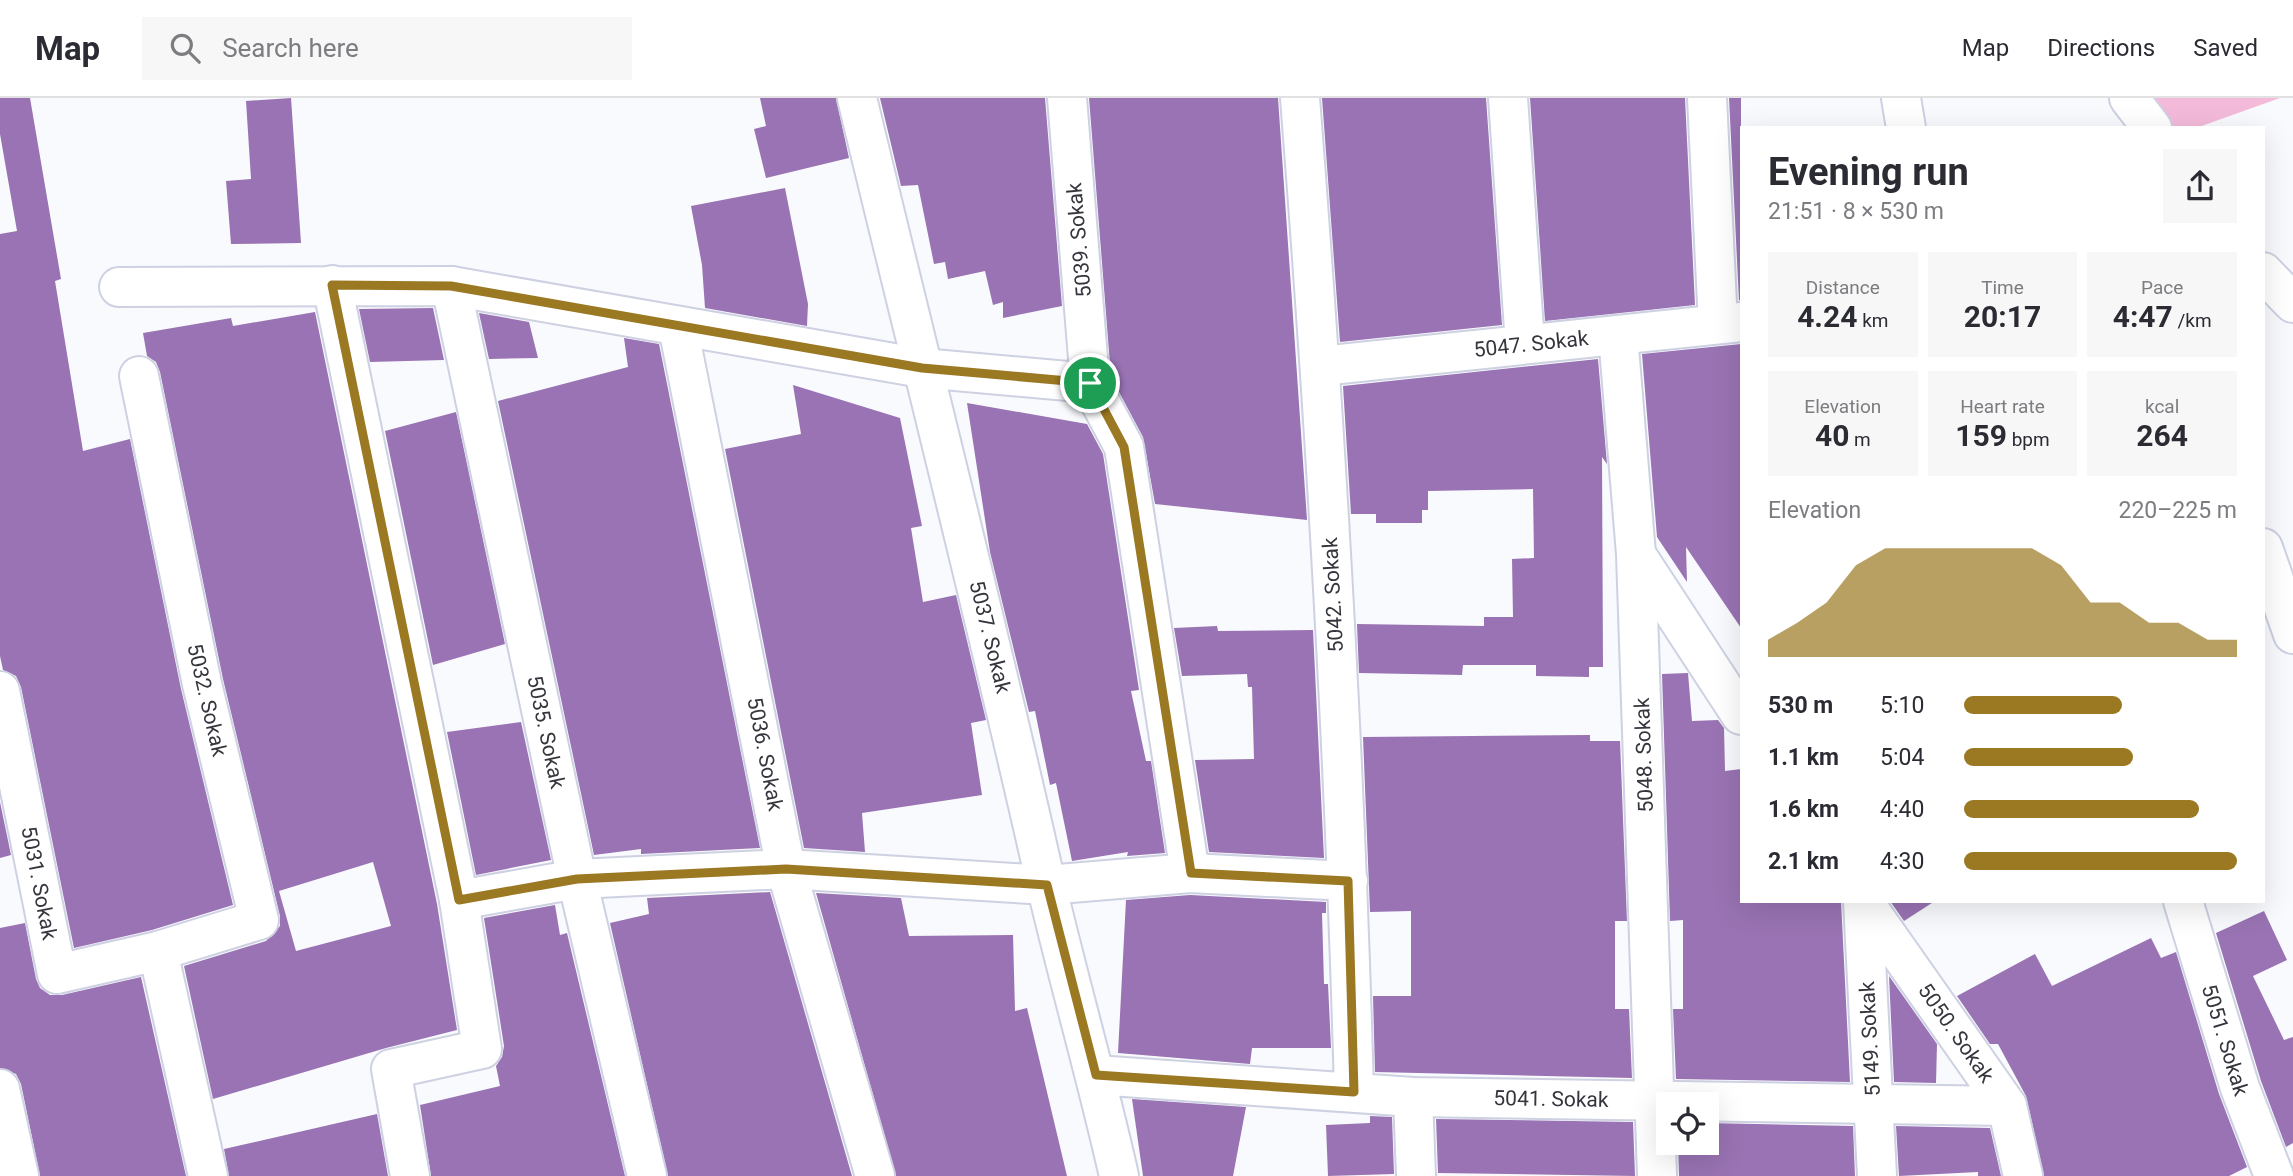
<!DOCTYPE html>
<html lang="en">
<head>
<meta charset="utf-8">
<style>
	:root { --surface:#fff; --page:#f7f7f7; --text:#2b2b33; --muted:#7c7c81; --line:#e1e1e2; --accent:#9b7822 }
	body { margin:0; font-family:Roboto,sans-serif; background:var(--page); color:var(--text); height:100vh; display:flex; flex-direction:column; font-size:26px; white-space:nowrap }
	* { box-sizing:border-box; margin:0 }
	p { font-size:23px; color:var(--muted) }
	.icon { flex:none; width:38px; height:38px; fill:none; stroke:currentColor; stroke-width:2; stroke-linecap:round; stroke-linejoin:round }
	.map { position:relative; flex:1; overflow:hidden }
	.drawer { position:absolute; left:1740px; top:28px; width:525px; height:777px; display:flex; flex-direction:column; background:var(--surface); border-radius:0px; box-shadow:0 7px 28px #0002 }
	.drawer>* { flex:none }
	.buttons { position:absolute; left:1656px; top:994px; display:grid; gap:14px }
	.buttons a { display:grid; place-items:center; width:63px; height:63px; border-radius:0px; background:var(--surface); box-shadow:0 7px 28px #0002; font-size:35px }
	.pin { position:absolute; display:grid; place-items:center; width:60px; height:60px; color:#fff; margin:-30px; border:4px solid #fff; border-radius:50%; box-shadow:0 2px 7px #0007 }
	.round { display:grid; place-items:center; flex:none; width:74px; height:74px; border-radius:0px; background:var(--page) }
	.overview { display:flex; align-items:center; justify-content:space-between; height:119px; padding:0 28px }
	h1 { font-size:38px; font-weight:700; line-height:52px }
	.stats { display:grid; grid-template-columns:repeat(3,1fr); gap:10px; height:119px; padding:7px 28px }
	.stats div { display:grid; align-content:center; border-radius:0px; background:var(--page); text-align:center }
	.stats b { font-size:30px; font-weight:700 }
	.stats small { font-size:19px; font-weight:400 }
	.stats p { font-size:19px }
	.chart { height:196px; padding:14px 28px }
	.chart p { display:flex; justify-content:space-between }
	.chart svg { width:100%; height:126px; margin-top:7px; fill:var(--accent); opacity:.7 }
	ul { padding:0 28px; list-style:none; font-size:23px }
	li { display:grid; grid-template-columns:112px 84px 1fr; align-items:center; height:52px }
	li i { height:18px; border-radius:9px; background:var(--accent) }
	header { display:flex; align-items:center; gap:42px; box-sizing:border-box; height:98px; padding:0 35px; background:var(--surface); border-bottom:2px solid var(--line) }
	header strong { font-size:33px }
	nav { display:flex; gap:38px; margin-inline-start:auto; font-size:24px }
	.search { width:490px; height:63px; background:var(--page); display:flex; align-items:center; gap:18px; box-sizing:border-box; padding:0 24px; border-radius:0px; color:var(--muted); font-size:26px }
	.map>svg:first-child { display:block }
</style>
</head>
<body>
<header>
<strong>Map</strong>
<div class="search"><svg class="icon" aria-label="search" viewBox="0 0 24 24"><circle cx="10" cy="10" r="6"/><path d="M15 15l6 6"/></svg>Search here</div>
<nav><a>Map</a><a>Directions</a><a>Saved</a></nav>
</header>
<div class="map">
<svg width="2293" height="1078" viewBox="0 0 2293 1078">
	<rect width="100%" height="100%" fill="#f9fafd"/>
	<!-- green -->
	<polygon fill="#f4bada" points="2132,0 2280,0 2196,30 2153,30"/>
	<!-- building -->
	<g fill="#9973b3" fill-rule="evenodd">
		<polygon points="0,0 30,0 61,181 55,183 83,353 130,341 181,591 233,807 152,832 74,850 21,589 16,578 3,572 0,558 0,136 17,133 0,36"/>
		<polygon points="291,0 301,145 231,146 226,83 251,81 246,3"/>
		<polygon points="760,0 836,0 849,60 766,80 754,31 766,28"/>
		<polygon points="880,0 1045,0 1062,208 1003,220 1003,204 993,207 985,173 948,181 945,164 934,166 918,87 901,88"/>
		<polygon points="1089,0 1278,0 1307,422 1155,406 1143,339 1111,279"/>
		<polygon points="1322,0 1486,0 1502,227 1340,244"/>
		<polygon points="1530,0 1685,0 1695,207 1545,223"/>
		<polygon points="1729,0 1741,0 1741,203 1739,202"/>
		<polygon points="785,90 808,206 807,228 705,210 702,167 691,108"/>
		<polygon points="433,210 444,262 370,264 359,211"/>
		<path d="M315,214L437,806L457,932L386,950L213,1001L184,868L266,843L280,828V818L223,581L160,274L156,264L147,258L143,235L231,220L233,228ZM373,764L391,828L296,853L279,793Z"/>
		<polygon points="479,215 529,224 538,260 489,261"/>
		<polygon points="624,240 659,246 760,750 641,756 641,751 594,757 498,303 628,269"/>
		<polygon points="1741,246 1741,530 1686,449 1687,484 1657,439 1642,256"/>
		<polygon points="1598,261 1607,366 1602,359 1603,569 1589,569 1589,579 1536,578 1536,567 1463,567 1462,577 1359,575 1357,526 1484,528 1484,519 1513,519 1512,461 1534,460 1533,391 1428,393 1428,412 1422,412 1422,425 1376,425 1376,416 1351,416 1343,288"/>
		<polygon points="793,287 900,320 922,428 911,430 923,504 956,497 986,622 971,625 982,697 862,715 865,754 804,750 725,351 801,336"/>
		<polygon points="967,305 1087,326 1103,356 1139,592 1131,593 1146,663 1151,663 1165,755 1127,758 1128,754 1072,763 1056,685 1050,687 1035,613 1029,614 990,454"/>
		<polygon points="456,314 505,546 433,567 385,333"/>
		<polygon points="1217,528 1218,533 1313,532 1324,760 1209,754 1195,662 1254,661 1252,589 1248,589 1247,576 1182,578 1174,530"/>
		<polygon points="1688,575 1692,623 1718,622 1724,630 1725,673 1741,671 1741,803 1841,803 1850,984 1676,981 1673,911 1683,911 1683,822 1670,823 1662,576"/>
		<polygon points="521,624 551,762 476,777 447,634"/>
		<polygon points="1590,637 1590,643 1620,643 1627,823 1615,823 1615,911 1629,911 1632,980 1375,974 1373,898 1411,898 1411,813 1370,814 1363,639"/>
		<polygon points="0,704 11,757 0,760"/>
		<polygon points="770,794 852,1078 668,1078 610,825 649,816 647,800"/>
		<polygon points="816,795 901,800 909,838 1013,837 1015,913 1027,910 1067,1078 896,1078"/>
		<polygon points="1190,797 1326,804 1326,815 1322,815 1324,886 1328,886 1331,950 1252,950 1250,966 1118,955 1126,802"/>
		<polygon points="1890,803 1935,803 1904,823"/>
		<polygon points="555,807 560,837 567,835 625,1078 431,1078 420,1007 500,988 496,968 502,959 504,948 484,820"/>
		<polygon points="2264,813 2287,862 2253,878 2284,942 2293,939 2293,1045 2286,1049 2261,983 2216,835"/>
		<polygon points="25,825 36,881 40,890 50,897 62,897 141,879 186,1078 40,1078 21,986 16,976 0,970 0,830"/>
		<polygon points="2151,840 2161,860 2176,854 2219,996 2247,1069 2229,1078 2044,1078 2026,998 1998,946 1990,946 1957,898 2035,856 2052,888"/>
		<polygon points="1889,878 1937,946 1936,985 1894,984"/>
		<polygon points="1132,1001 1246,1009 1233,1078 1143,1078"/>
		<polygon points="377,1016 388,1078 229,1078 224,1051"/>
		<polygon points="1370,1018 1392,1019 1394,1076 1328,1078 1326,1027 1370,1025"/>
		<polygon points="1436,1021 1633,1024 1635,1078 1438,1075"/>
		<polygon points="1706,1025 1853,1028 1855,1078 1679,1078 1678,1045 1706,1045"/>
		<polygon points="1896,1028 1990,1030 2001,1078 1978,1078 1978,1074 1899,1078"/>
	</g>
	<g fill="none" stroke-linecap="round" stroke-linejoin="round">
		<!-- minor casing -->
		<g stroke="#cdd1e2" stroke-width="42">
			<g id="minor">
				<path d="M857,0C920,262 987,523 1046,786C1069,884 1097,980 1119,1078"/>
				<polyline points="1067,0 1090,285 1124,349 1190,775"/>
				<path d="M1300,0C1326,331 1345,662 1354,994"/>
				<polyline points="1508,0 1525,246"/>
				<polyline points="1707,0 1718,226"/>
				<polyline points="1901,0 1906,30"/>
				<polyline points="2129,0 2152,30"/>
				<polyline points="2263,174 2293,205"/>
				<polyline points="332,187 459,802 482,951 391,971 410,1078"/>
				<polyline points="451,188 577,781 647,1078"/>
				<polyline points="119,189 451,188 922,270 1090,285"/>
				<polyline points="678,229 786,771 875,1078"/>
				<polyline points="1618,237 1636,456 1657,1078"/>
				<polyline points="1321,268 1741,224"/>
				<polyline points="2263,450 2293,536"/>
				<polyline points="1637,458 1741,617"/>
				<polyline points="0,593 57,876 158,853 259,822 202,586 139,278"/>
				<polyline points="459,802 577,781 786,771 1047,787 1190,775 1348,783"/>
				<polyline points="1863,803 2007,1008 2023,1078"/>
				<polyline points="1863,803 1877,1078"/>
				<polyline points="2183,803 2240,990 2274,1078"/>
				<polyline points="158,853 208,1078"/>
				<polyline points="1096,977 1413,999 2007,1008"/>
				<polyline points="0,991 19,1078"/>
				<polyline points="1413,999 1416,1078"/>
			</g>
		</g>
		<!-- minor -->
		<use href="#minor" stroke="#fff" stroke-width="38"/>
	</g>
	<g fill="none" stroke-linecap="round" stroke-linejoin="round">
		<!-- route casing -->
		<g stroke="#fff" stroke-width="14">
			<polygon id="route" points="332,187 451,188 922,270 1090,285 1124,349 1191,775 1348,783 1354,994 1096,977 1047,787 786,771 577,781 459,802"/>
		</g>
		<!-- route -->
		<use href="#route" stroke="#9b7822" stroke-width="9"/>
	</g>
	<g text-anchor="middle" stroke-width="5" stroke-linejoin="round" paint-order="stroke">
		<!-- street labels -->
		<g font-size="21" fill="#35363d" stroke="#fff">
			<text transform="translate(1079 142) rotate(-95)" y="7">5039. Sokak</text>
			<text transform="translate(1531 246) rotate(-6)" y="7">5047. Sokak</text>
			<text transform="translate(1333 497) rotate(-93)" y="7">5042. Sokak</text>
			<text transform="translate(990 539) rotate(76)" y="7">5037. Sokak</text>
			<text transform="translate(207 602) rotate(77)" y="7">5032. Sokak</text>
			<text transform="translate(546 634) rotate(78)" y="7">5035. Sokak</text>
			<text transform="translate(765 656) rotate(79)" y="7">5036. Sokak</text>
			<text transform="translate(1644 657) rotate(-92)" y="7">5048. Sokak</text>
			<text transform="translate(39 785) rotate(79)" y="7">5031. Sokak</text>
			<text transform="translate(1956 935) rotate(55)" y="7">5050. Sokak</text>
			<text transform="translate(1870 941) rotate(-93)" y="7">5149. Sokak</text>
			<text transform="translate(2225 942) rotate(73)" y="7">5051. Sokak</text>
			<text transform="translate(1551 1001) rotate(1)" y="7">5041. Sokak</text>
		</g>
	</g>
</svg>
<div class="buttons">
<a><svg class="icon" aria-label="locate" viewBox="0 0 24 24"><circle cx="12" cy="12" r="6"/><path d="M12 2v4M12 18v4M2 12h4M18 12h4"/></svg></a>
</div>
<div class="pin" style="left:1090px;top:285px;background:#1e9e55"><svg class="icon" aria-label="arrive" viewBox="0 0 24 24"><path d="M6 21V4h12l-3 4 3 4H6"/></svg></div>
<section class="drawer">
<div class="overview"><div><h1>Evening run</h1><p>21:51 · 8 × 530 m</p></div><a class="round"><svg class="icon" aria-label="share" viewBox="0 0 24 24"><path d="M12 15V3M7 8l5-5 5 5M5 13v7h14v-7"/></svg></a></div>
<div class="stats">
<div><p>Distance</p><b>4.24<small> km</small></b></div>
<div><p>Time</p><b>20:17</b></div>
<div><p>Pace</p><b>4:47<small> /km</small></b></div>
</div>
<div class="stats">
<div><p>Elevation</p><b>40<small> m</small></b></div>
<div><p>Heart rate</p><b>159<small> bpm</small></b></div>
<div><p>kcal</p><b>264</b></div>
</div>
<div class="chart"><p><span>Elevation</span>220–225 m</p>
<svg viewBox="0 0 160 44" preserveAspectRatio="none"><path d="M0 44V38L10 32L20 25L30 12L40 6L50 6L60 6L70 6L80 6L90 6L100 12L110 25L120 25L130 32L140 32L150 38L160 38V44z"/></svg>
</div>
<ul>
<li><b>530 m</b>5:10<i style="width:58%"></i></li>
<li><b>1.1 km</b>5:04<i style="width:62%"></i></li>
<li><b>1.6 km</b>4:40<i style="width:86%"></i></li>
<li><b>2.1 km</b>4:30<i style="width:100%"></i></li>
</ul>
</section>
</div>
</body>
</html>
